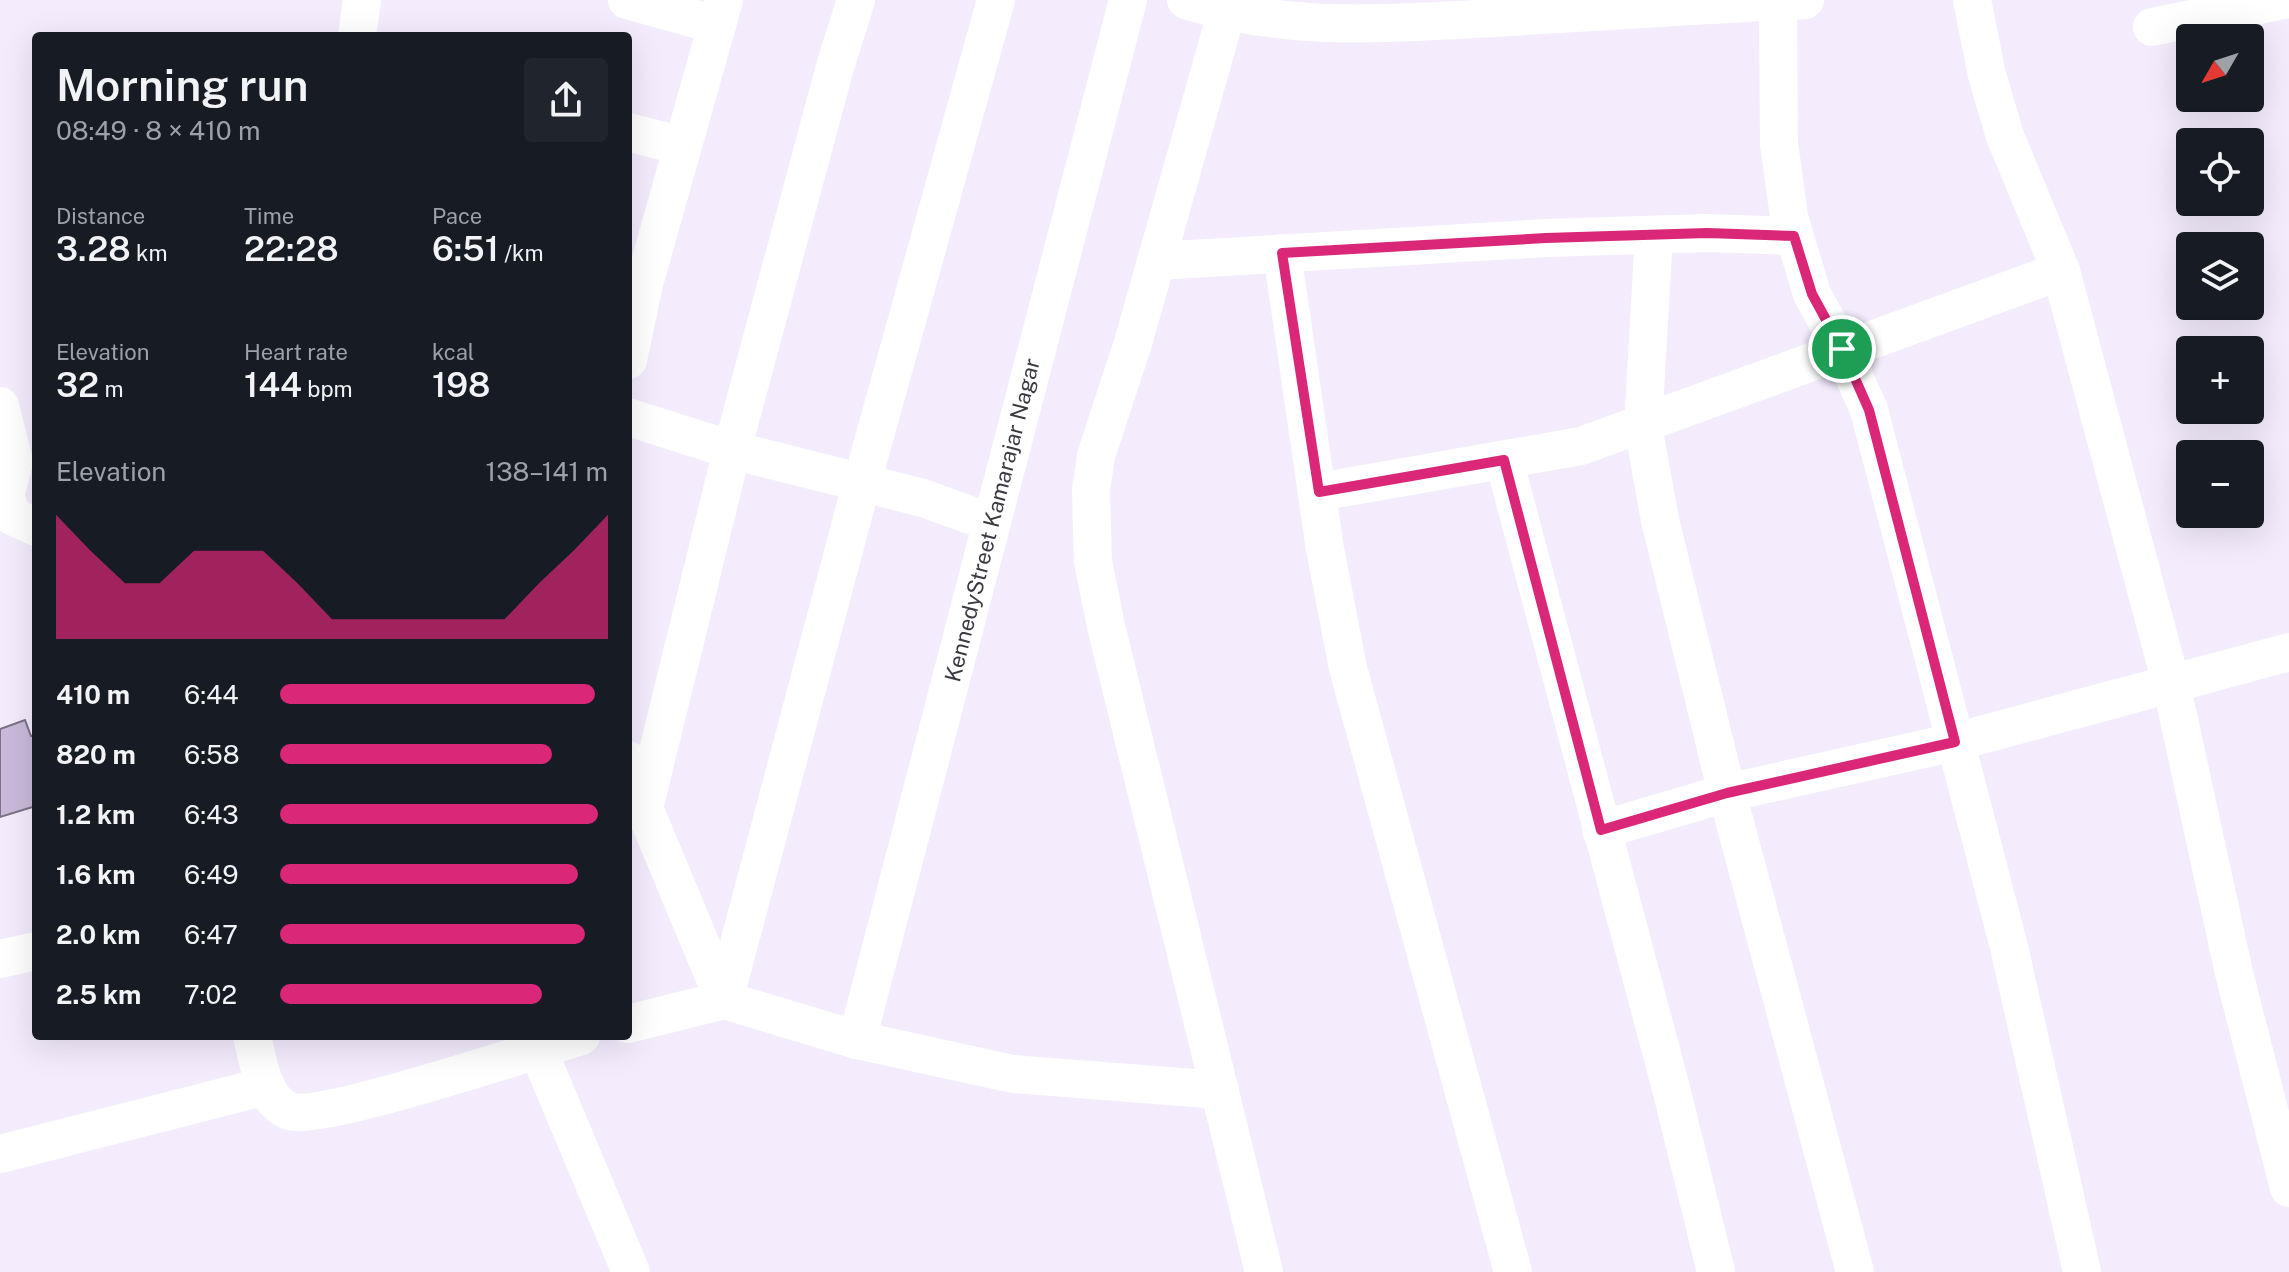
<!DOCTYPE html>
<html lang="en">
<head>
<meta charset="utf-8">
<style>
	:root { --surface:#171b24; --page:#20242c; --text:#f1f3f6; --muted:#9ea1a6; --accent:#db2777 }
	body { margin:0; font-family:"Public Sans",sans-serif; background:var(--page); color:var(--text); height:100vh; display:flex; flex-direction:column; font-size:30px; white-space:nowrap }
	* { box-sizing:border-box; margin:0 }
	p { font-size:26px; color:var(--muted) }
	.icon { flex:none; width:44px; height:44px; fill:none; stroke:currentColor; stroke-width:2; stroke-linecap:round; stroke-linejoin:round }
	.map { position:relative; flex:1; overflow:hidden }
	.drawer { position:absolute; left:32px; top:32px; width:600px; height:1008px; display:flex; flex-direction:column; background:var(--surface); border-radius:8px; box-shadow:0 8px 32px #0002 }
	.drawer>* { flex:none }
	.needle { width:52px; rotate:231deg }
	.controls { position:absolute; left:2176px; top:24px; display:grid; gap:16px }
	.controls a { display:grid; place-items:center; width:88px; height:88px; border-radius:8px; background:var(--surface); box-shadow:0 8px 32px #0002; font-size:40px }
	.pin { position:absolute; display:grid; place-items:center; width:68px; height:68px; color:#fff; margin:-34px; border:4px solid #fff; border-radius:50%; box-shadow:0 2px 8px #0007 }
	.round { display:grid; place-items:center; flex:none; width:84px; height:84px; border-radius:8px; background:var(--page) }
	.summary { display:flex; align-items:center; justify-content:space-between; height:136px; padding:0 24px }
	h1 { font-size:44px; font-weight:600; line-height:60px }
	.stats { display:grid; grid-template-columns:repeat(3,1fr); gap:12px; height:136px; padding:8px 24px }
	.stats div { display:grid; align-content:center }
	.stats b { font-size:34px; font-weight:600 }
	.stats small { font-size:22px; font-weight:400 }
	.stats p { font-size:22px }
	.chart { height:224px; padding:16px 24px }
	.chart p { display:flex; justify-content:space-between }
	.chart svg { width:100%; height:144px; margin-top:8px; fill:var(--accent); opacity:.7 }
	ul { padding:0 24px; list-style:none; font-size:26px }
	li { display:grid; grid-template-columns:128px 96px 1fr; align-items:center; height:60px }
	li i { height:20px; border-radius:10px; background:var(--accent) }
	.map>svg:first-child { display:block }
</style>
</head>
<body>
<div class="map">
<svg width="2289" height="1272" viewBox="0 0 2289 1272">
	<rect width="100%" height="100%" fill="#f4ecfd"/>
	<!-- building -->
	<polygon fill="#cab9da" stroke="#7a7184" stroke-width="2" points="25,720 31,736 36,736 36,806 0,817 0,729"/>
	<g fill="none" stroke-linecap="round" stroke-linejoin="round">
		<!-- street -->
		<g stroke="#fff" stroke-width="38">
			<polyline points="627,0 717,25"/>
			<path d="M1186,0C1285,31 1374,24 1476,19C1586,13 1695,5 1805,0"/>
			<polyline points="1230,0 1133,343 1096,456 1091,490 1093,562 1106,626 1264,1272"/>
			<polyline points="1972,0 1987,75 2005,136 2061,271 2171,683 2234,973 2289,1188"/>
			<polyline points="1778,1 1779,143 1789,217 1812,294 1842,349 1869,410 2009,947 2082,1272"/>
			<polyline points="2152,27 2284,0"/>
			<polyline points="357,36 362,0"/>
			<polyline points="628,132 682,146"/>
			<polyline points="1654,236 1643,426 1660,520 1727,793 1855,1272"/>
			<polyline points="1282,253 1325,549 1348,668 1513,1272"/>
			<polyline points="1156,261 1546,238 1707,233 1794,236"/>
			<polyline points="628,360 644,284 724,0"/>
			<polyline points="0,406 14,462 5,496 12,516 36,527"/>
			<polyline points="628,417 732,450 923,498 992,523"/>
			<polyline points="1504,460 1672,1092 1716,1272"/>
			<polyline points="1319,492 1581,446 2061,271"/>
			<polyline points="628,760 644,808 724,1000 857,1040 1013,1074 1220,1090"/>
			<polyline points="644,808 732,450 835,67 856,0"/>
			<polyline points="1601,830 1727,793 1955,742 2289,652"/>
			<polyline points="0,959 36,951"/>
			<polyline points="628,1024 724,1000 862,482 996,0"/>
			<path d="M252,1036C258,1060 262,1100 289,1111C319,1122 539,1049 581,1036"/>
			<polyline points="857,1040 1128,0"/>
			<polyline points="538,1050 631,1272"/>
			<polyline points="0,1154 266,1086"/>
		</g>
	</g>
	<g fill="none" stroke-linecap="round" stroke-linejoin="round">
		<!-- route casing -->
		<g stroke="#fff" stroke-width="16">
			<polygon id="route" points="1707,233 1794,236 1812,294 1842,349 1869,410 1955,742 1727,793 1601,830 1504,460 1319,492 1282,253 1546,238"/>
		</g>
		<!-- route -->
		<use href="#route" stroke="#db2777" stroke-width="10"/>
	</g>
	<g text-anchor="middle" stroke-width="6" stroke-linejoin="round" paint-order="stroke">
		<!-- street labels -->
		<g font-size="22" fill="#3d3942" stroke="#fff">
			<text transform="translate(992 520) rotate(-76)" y="8">KennedyStreet Kamarajar Nagar</text>
		</g>
	</g>
</svg>
<div class="controls">
<a><svg class="needle" viewBox="-14 -14 28 28"><path d="M0-13l5 13h-10z" fill="#e53935"/><path d="M0 13l5-13h-10z" fill="#9ea1a6"/></svg></a>
<a><svg class="icon" aria-label="locate" viewBox="0 0 24 24"><circle cx="12" cy="12" r="6"/><path d="M12 2v4M12 18v4M2 12h4M18 12h4"/></svg></a>
<a><svg class="icon" aria-label="layers" viewBox="0 0 24 24"><path d="M12 4l9 5-9 5-9-5zM3 14l9 5 9-5"/></svg></a>
<a>+</a>
<a>−</a>
</div>
<div class="pin" style="left:1842px;top:349px;background:#1e9e55"><svg class="icon" aria-label="arrive" viewBox="0 0 24 24"><path d="M6 21V4h12l-3 4 3 4H6"/></svg></div>
<section class="drawer">
<div class="summary"><div><h1>Morning run</h1><p>08:49 · 8 × 410 m</p></div><a class="round"><svg class="icon" aria-label="share" viewBox="0 0 24 24"><path d="M12 15V3M7 8l5-5 5 5M5 13v7h14v-7"/></svg></a></div>
<div class="stats">
<div><p>Distance</p><b>3.28<small> km</small></b></div>
<div><p>Time</p><b>22:28</b></div>
<div><p>Pace</p><b>6:51<small> /km</small></b></div>
</div>
<div class="stats">
<div><p>Elevation</p><b>32<small> m</small></b></div>
<div><p>Heart rate</p><b>144<small> bpm</small></b></div>
<div><p>kcal</p><b>198</b></div>
</div>
<div class="chart"><p><span>Elevation</span>138–141 m</p>
<svg viewBox="0 0 160 44" preserveAspectRatio="none"><path d="M0 44V6L10 17L20 27L30 27L40 17L50 17L60 17L70 27L80 38L90 38L100 38L110 38L120 38L130 38L140 27L150 17L160 6V44z"/></svg>
</div>
<ul>
<li><b>410 m</b>6:44<i style="width:96%"></i></li>
<li><b>820 m</b>6:58<i style="width:83%"></i></li>
<li><b>1.2 km</b>6:43<i style="width:97%"></i></li>
<li><b>1.6 km</b>6:49<i style="width:91%"></i></li>
<li><b>2.0 km</b>6:47<i style="width:93%"></i></li>
<li><b>2.5 km</b>7:02<i style="width:80%"></i></li>
</ul>
</section>
</div>
</body>
</html>
